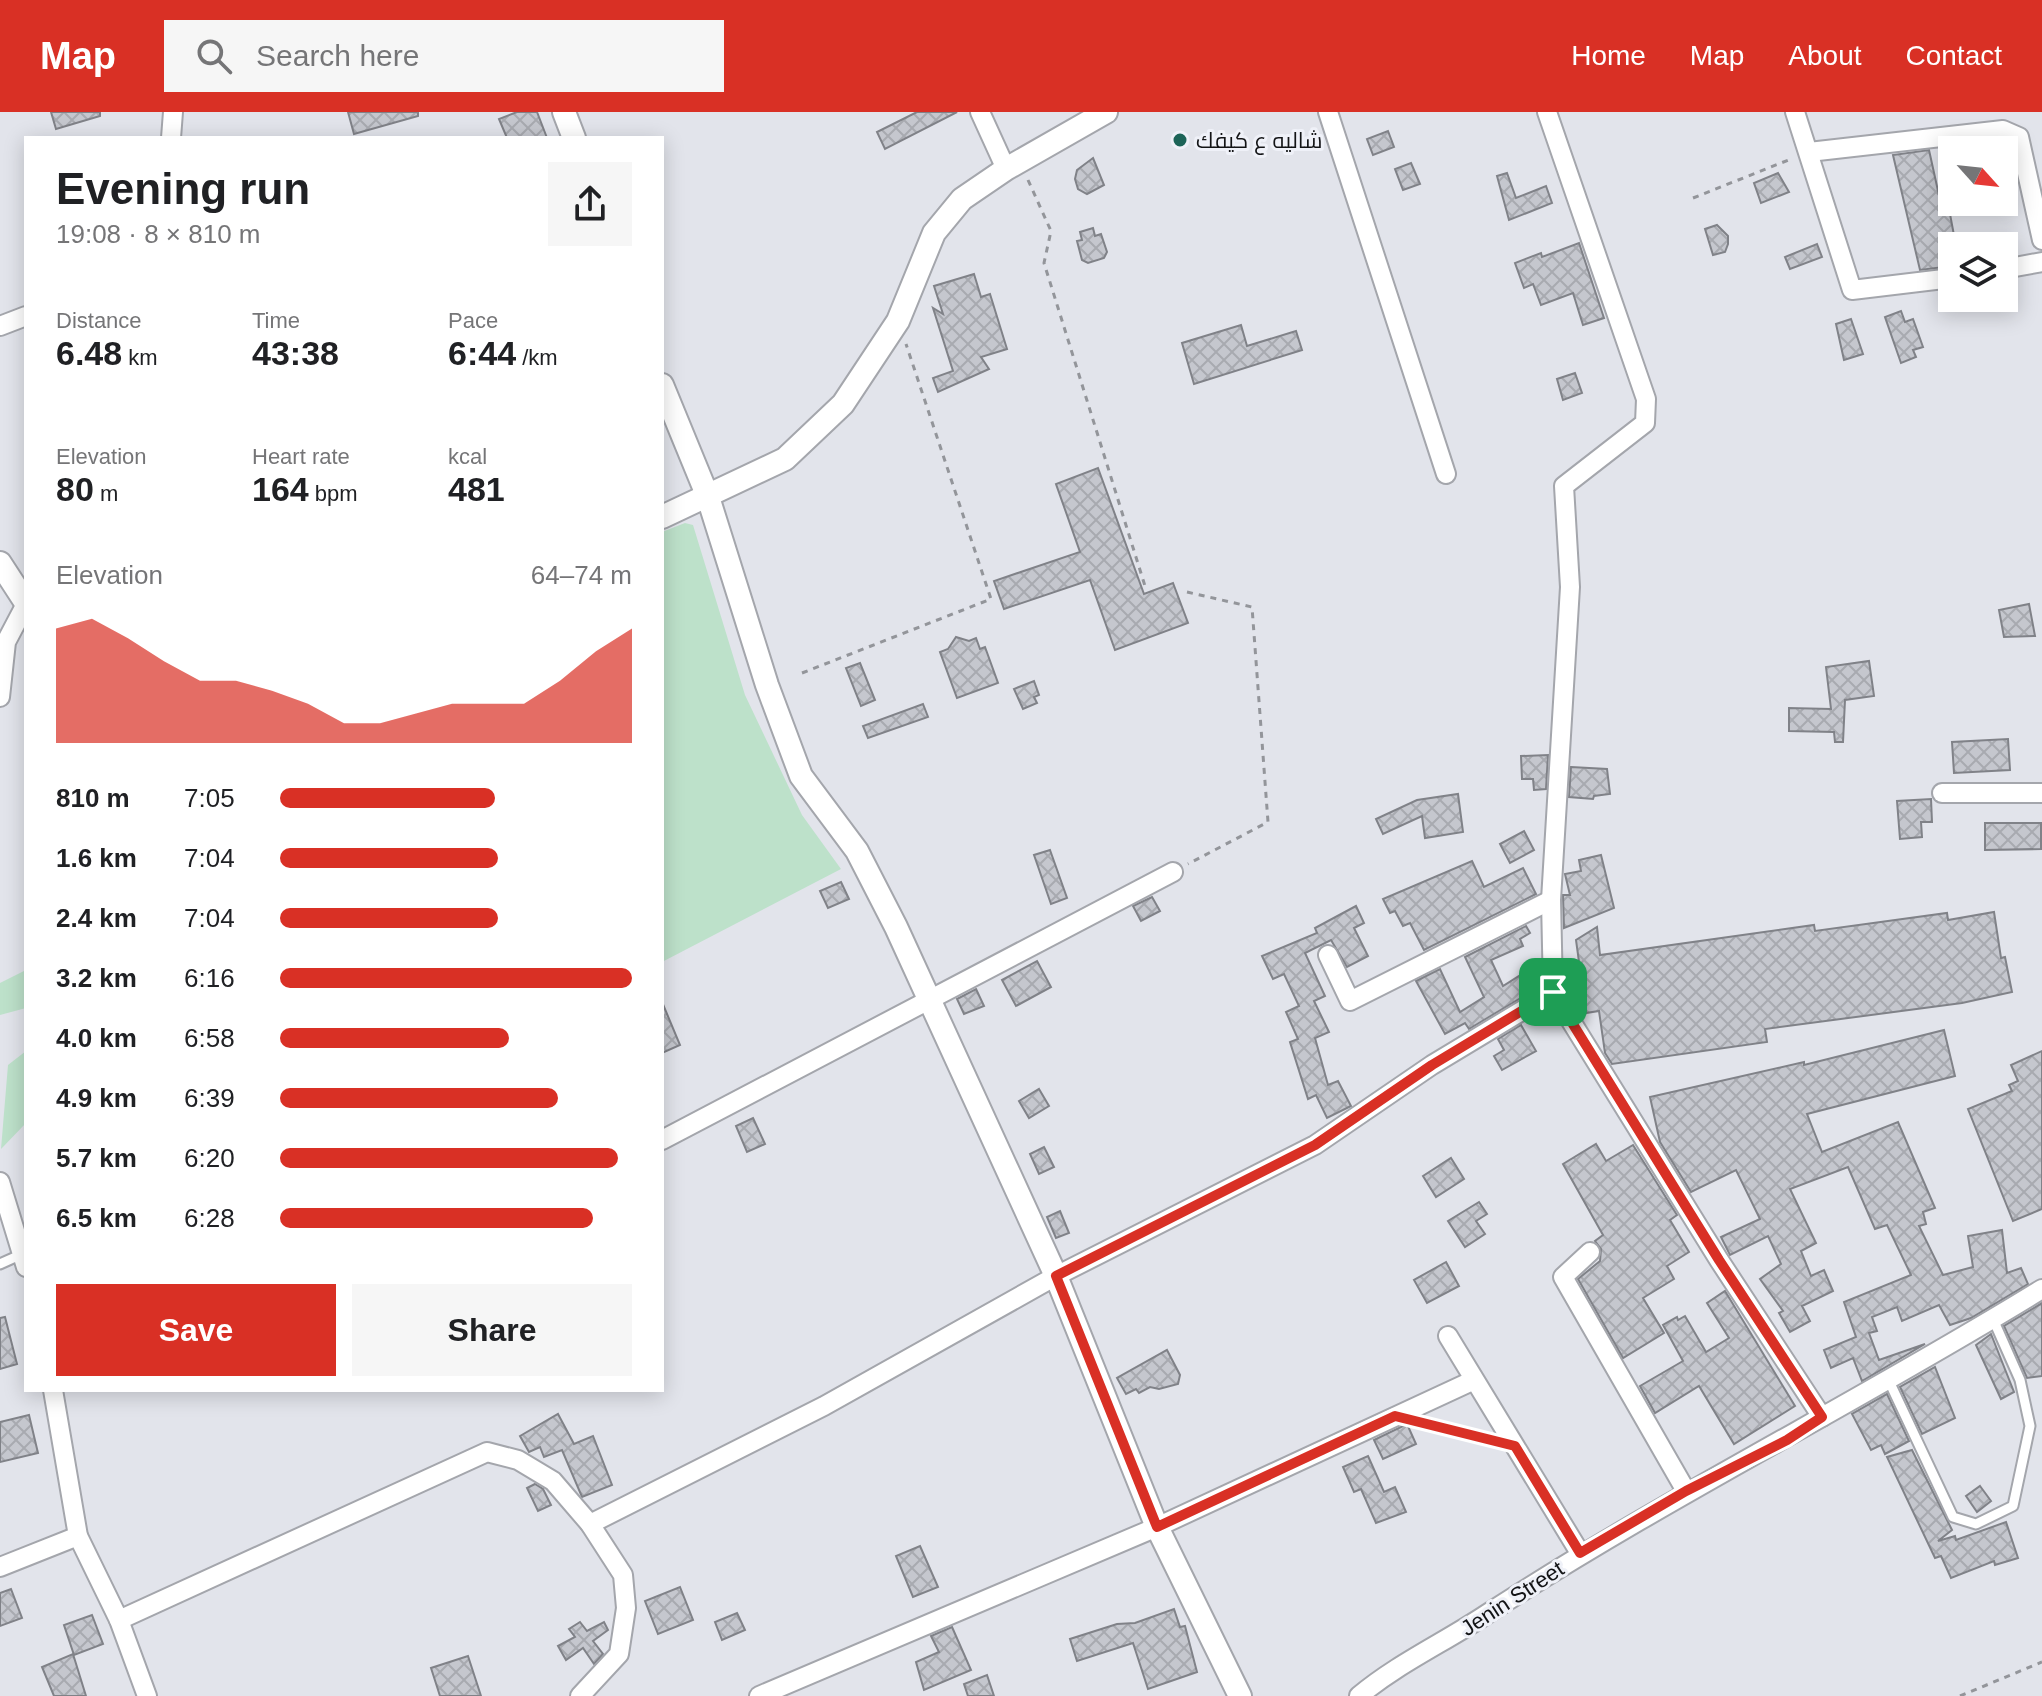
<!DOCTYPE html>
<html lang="en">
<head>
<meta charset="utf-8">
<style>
	:root { --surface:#fff; --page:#f6f6f6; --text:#202124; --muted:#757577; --accent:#d93025 }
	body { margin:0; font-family:Arial,Cairo,sans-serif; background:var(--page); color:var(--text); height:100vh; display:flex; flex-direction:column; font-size:30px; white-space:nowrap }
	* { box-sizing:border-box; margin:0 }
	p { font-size:26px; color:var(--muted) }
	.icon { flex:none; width:44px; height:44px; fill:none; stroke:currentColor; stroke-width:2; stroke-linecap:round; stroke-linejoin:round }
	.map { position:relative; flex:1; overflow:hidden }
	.sheet { position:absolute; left:24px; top:24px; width:640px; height:1256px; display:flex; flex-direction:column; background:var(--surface); border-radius:0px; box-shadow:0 4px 20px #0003 }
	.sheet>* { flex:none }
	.needle { width:52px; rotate:117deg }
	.tools { position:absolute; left:1938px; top:24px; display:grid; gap:16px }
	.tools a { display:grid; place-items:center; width:80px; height:80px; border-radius:0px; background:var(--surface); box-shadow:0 4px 20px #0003; font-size:40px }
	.pin { position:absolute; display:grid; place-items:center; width:68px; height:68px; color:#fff; margin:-34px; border-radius:16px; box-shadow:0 4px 12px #0006 }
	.round { display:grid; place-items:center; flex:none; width:84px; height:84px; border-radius:0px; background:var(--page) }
	.headline { display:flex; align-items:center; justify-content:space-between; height:136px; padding:0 32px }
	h1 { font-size:44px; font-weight:700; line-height:60px }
	.figures { display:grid; grid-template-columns:repeat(3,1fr); gap:12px; height:136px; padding:8px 32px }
	.figures div { display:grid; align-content:center }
	.figures b { font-size:34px; font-weight:700 }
	.figures small { font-size:22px; font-weight:400 }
	.figures p { font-size:22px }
	.chart { height:224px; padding:16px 32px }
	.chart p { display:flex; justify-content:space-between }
	.chart svg { width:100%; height:144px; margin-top:8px; fill:var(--accent); opacity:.7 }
	.primary-button { display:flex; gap:16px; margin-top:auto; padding:16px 32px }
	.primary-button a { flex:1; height:92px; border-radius:0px; background:var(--accent); color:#fff; font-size:32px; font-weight:700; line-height:92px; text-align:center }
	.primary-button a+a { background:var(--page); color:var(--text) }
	ul { padding:0 32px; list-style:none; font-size:26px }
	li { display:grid; grid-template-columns:128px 96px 1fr; align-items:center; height:60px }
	li i { height:20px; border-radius:10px; background:var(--accent) }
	header { display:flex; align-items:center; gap:48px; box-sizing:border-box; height:112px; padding:0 40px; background:var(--accent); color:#fff }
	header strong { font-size:38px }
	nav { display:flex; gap:44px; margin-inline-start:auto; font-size:28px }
	.search { width:560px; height:72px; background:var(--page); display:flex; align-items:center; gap:20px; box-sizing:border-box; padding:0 28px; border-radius:0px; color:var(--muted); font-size:30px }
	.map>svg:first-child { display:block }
</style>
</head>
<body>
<header>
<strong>Map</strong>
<div class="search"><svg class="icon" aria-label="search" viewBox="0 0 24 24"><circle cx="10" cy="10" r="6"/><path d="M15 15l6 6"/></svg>Search here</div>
<nav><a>Home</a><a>Map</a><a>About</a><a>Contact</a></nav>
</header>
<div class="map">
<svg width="2042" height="1584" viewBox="0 0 2042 1584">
	<defs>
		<pattern id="building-cross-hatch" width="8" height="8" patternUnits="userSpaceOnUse" patternTransform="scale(2)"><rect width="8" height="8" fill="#c5c7ce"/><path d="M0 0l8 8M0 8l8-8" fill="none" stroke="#a8aab0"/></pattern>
	</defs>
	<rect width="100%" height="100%" fill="#e2e4eb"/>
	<!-- garden -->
	<g fill="#bde1ca">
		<polygon points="685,411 693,413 745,583 802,703 841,757 662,850 662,420"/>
		<polygon points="26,858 26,896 0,903 0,871"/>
		<polygon points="26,939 26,1011 1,1037 8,953"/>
	</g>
	<!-- building -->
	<g fill="url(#building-cross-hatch)" stroke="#808288" stroke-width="2">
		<polygon points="51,0 100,0 100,4 56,17"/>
		<polygon points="348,0 418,0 418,4 354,22"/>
		<polygon points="517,0 537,0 547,26 507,26 499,7"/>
		<polygon points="917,0 957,0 885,37 877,20"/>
		<polygon points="1388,19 1394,35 1373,43 1367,27"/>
		<polygon points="1929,38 1940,88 1947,86 1956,134 1952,134 1952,154 1920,158 1893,43"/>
		<polygon points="1093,46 1104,73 1087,82 1078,77 1075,67 1077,58"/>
		<polygon points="1411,51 1420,72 1403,78 1395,57"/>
		<polygon points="1507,61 1516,86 1546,74 1552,91 1509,108 1497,64"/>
		<polygon points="1778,61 1789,80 1761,91 1754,71"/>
		<polygon points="1717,113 1728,124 1728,132 1725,140 1713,143 1705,117"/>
		<polygon points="1093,116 1095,124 1101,122 1107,140 1104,146 1088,151 1082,148 1077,129 1082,128 1080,120"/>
		<polygon points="1579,131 1604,206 1583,213 1573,181 1541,193 1533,172 1524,176 1515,151 1541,141 1542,145"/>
		<polygon points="1817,132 1822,145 1790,157 1785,145"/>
		<polygon points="974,162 981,185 990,182 1007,237 981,245 989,257 938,280 933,266 953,259 933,196 943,202 934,174"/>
		<polygon points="1901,199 1905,210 1913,207 1923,235 1913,238 1916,245 1901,251 1885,205"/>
		<polygon points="1851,207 1863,242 1844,248 1836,212"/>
		<polygon points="1241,213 1247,234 1296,219 1302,238 1194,272 1182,231"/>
		<polygon points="1575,261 1582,281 1563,288 1557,267"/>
		<polygon points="1098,356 1144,482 1173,471 1188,511 1115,538 1090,468 1004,497 994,469 1080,440 1056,372"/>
		<polygon points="2029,492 2035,524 2004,525 1999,498"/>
		<polygon points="956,525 969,529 976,526 980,537 985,535 998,571 957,586 940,540 948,537"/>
		<polygon points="1869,549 1874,584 1845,588 1843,630 1835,630 1834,620 1789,619 1789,596 1831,597 1826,555"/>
		<polygon points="860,551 875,588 861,594 846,556"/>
		<polygon points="1034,569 1039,583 1034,585 1037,591 1023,597 1014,577"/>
		<polygon points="923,592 928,605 868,626 863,614"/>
		<polygon points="2008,627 2010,658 1954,661 1952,630"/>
		<polygon points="1548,643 1546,677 1534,678 1533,667 1522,667 1521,644"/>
		<polygon points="1571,655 1607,657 1610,682 1594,684 1593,687 1569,685"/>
		<polygon points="1458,682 1463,720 1425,726 1422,704 1383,722 1376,707 1417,688"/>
		<polygon points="1931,687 1932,710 1921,710 1922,725 1900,727 1897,689"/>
		<polygon points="1985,711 2041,711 2041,737 1985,738"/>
		<polygon points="1524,719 1534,738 1510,751 1500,732"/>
		<polygon points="1050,738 1067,786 1051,792 1034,743"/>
		<polygon points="1601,743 1614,796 1564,816 1563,783 1570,783 1565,762 1581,759 1579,748"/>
		<polygon points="1472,749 1484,775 1523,756 1536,782 1424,838 1410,811 1403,814 1395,799 1390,801 1383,787"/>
		<polygon points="841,770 849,787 828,796 820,779"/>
		<polygon points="1152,785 1160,799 1141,809 1133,794"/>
		<polygon points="1356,794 1364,811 1354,816 1368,844 1347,855 1331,828 1305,841 1325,884 1314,889 1329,920 1315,926 1328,973 1338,969 1351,994 1327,1006 1316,983 1308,987 1290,930 1298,927 1286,900 1299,894 1284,862 1273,867 1262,844 1317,821 1315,816"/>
		<polygon points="1994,800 2001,846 2005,845 2012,880 1962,891 1765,917 1767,930 1612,952 1605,941 1599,899 1586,901 1576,828 1597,815 1600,843 1814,813 1815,819 1947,801 1948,808"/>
		<polygon points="1526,814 1530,821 1520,827 1523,834 1491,848 1503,874 1519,864 1529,881 1469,917 1465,911 1445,922 1416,869 1440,857 1460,900 1484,885 1465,845"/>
		<polygon points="1037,849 1051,875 1016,894 1002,868"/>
		<polygon points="976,877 984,894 964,902 957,887"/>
		<polygon points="662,890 680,933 662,941"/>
		<polygon points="1521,913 1536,939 1502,958 1494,944 1504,938 1498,927"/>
		<polygon points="1944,918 1955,964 1807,1002 1822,1040 1898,1010 1935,1096 1923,1100 1926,1112 1919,1114 1943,1163 1973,1155 1968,1124 2002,1118 2007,1161 2021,1156 2028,1172 1971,1206 1950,1213 1939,1193 1902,1209 1897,1195 1872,1205 1877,1219 1869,1221 1879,1248 1925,1232 1862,1269 1853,1246 1831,1256 1824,1238 1856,1225 1844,1190 1911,1163 1887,1113 1875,1117 1848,1055 1790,1077 1816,1131 1801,1139 1811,1164 1824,1158 1833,1179 1802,1194 1810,1209 1790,1220 1779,1201 1783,1199 1760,1167 1781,1152 1768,1124 1730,1143 1721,1125 1760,1107 1736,1058 1691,1080 1660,1030 1650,985 1804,950 1804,953"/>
		<polygon points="2042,939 2042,1097 2013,1109 1968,997 2012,979 2009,973 2018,969 2011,953"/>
		<polygon points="1039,977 1049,994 1029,1006 1019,989"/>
		<polygon points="753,1006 765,1032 747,1040 736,1014"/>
		<polygon points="1596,1032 1606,1049 1633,1033 1677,1103 1670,1108 1689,1140 1667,1154 1674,1167 1643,1186 1664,1221 1623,1246 1578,1167 1600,1149 1601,1137 1595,1129 1603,1123 1563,1052"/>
		<polygon points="1044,1035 1054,1055 1039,1062 1030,1042"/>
		<polygon points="1451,1046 1464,1067 1436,1085 1423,1064"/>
		<polygon points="1479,1090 1487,1102 1476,1109 1485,1122 1465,1135 1448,1109"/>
		<polygon points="1060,1099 1069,1121 1056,1126 1047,1105"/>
		<polygon points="1446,1150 1459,1174 1427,1191 1414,1168"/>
		<polygon points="1725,1179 1795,1294 1734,1332 1699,1274 1655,1301 1640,1274 1683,1249 1663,1213 1677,1205 1678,1208 1685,1204 1706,1240 1729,1226 1707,1191"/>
		<polygon points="2042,1191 2042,1264 2027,1266 2004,1214"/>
		<polygon points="5,1205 17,1252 0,1257 0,1206"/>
		<polygon points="1991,1222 2014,1280 2001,1287 1976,1233"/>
		<polygon points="1167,1238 1180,1263 1178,1272 1159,1277 1150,1275 1139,1281 1136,1277 1126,1282 1117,1266"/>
		<polygon points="1935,1255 1955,1306 1922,1322 1900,1275"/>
		<polygon points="1887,1282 1909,1329 1885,1342 1881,1333 1871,1338 1852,1302"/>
		<polygon points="558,1302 574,1332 593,1324 612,1373 582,1385 562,1338 544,1345 540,1335 529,1340 520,1324"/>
		<polygon points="29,1303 38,1341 0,1350 0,1310"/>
		<polygon points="1407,1312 1416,1332 1383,1347 1374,1328"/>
		<polygon points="1912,1338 1952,1418 1938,1429 1955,1424 1956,1428 2006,1410 2018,1446 1995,1453 1994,1449 1951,1466 1941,1444 1935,1446 1887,1345"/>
		<polygon points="1368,1344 1384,1380 1395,1375 1406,1400 1376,1411 1361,1377 1354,1380 1343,1355"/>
		<polygon points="535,1372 543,1377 551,1393 538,1399 527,1376"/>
		<polygon points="1980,1374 1991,1389 1977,1400 1966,1384"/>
		<polygon points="920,1434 938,1475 913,1485 896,1444"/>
		<polygon points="680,1475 693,1508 658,1522 645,1489"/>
		<polygon points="11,1477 22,1506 0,1514 0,1481"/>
		<polygon points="1174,1497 1180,1515 1185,1514 1197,1560 1148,1577 1133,1531 1077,1549 1070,1527 1117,1512 1135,1511"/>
		<polygon points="737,1501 745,1518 722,1528 715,1510"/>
		<polygon points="92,1503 103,1532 74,1543 64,1513"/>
		<polygon points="580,1510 587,1519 604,1510 608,1518 593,1529 603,1542 594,1552 583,1536 566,1548 558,1534 575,1525 569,1517"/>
		<polygon points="952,1515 971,1558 924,1578 916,1550 939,1540 931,1524"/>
		<polygon points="73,1542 86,1584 54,1584 42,1555"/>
		<polygon points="468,1544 481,1584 440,1584 431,1556"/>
		<polygon points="987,1563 994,1584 968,1584 964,1572"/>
	</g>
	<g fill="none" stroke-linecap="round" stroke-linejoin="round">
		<!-- service casing -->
		<g stroke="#a4a6ac" stroke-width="13">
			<g id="service">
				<polyline points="0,1152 20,1143"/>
				<polyline points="1888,1267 1953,1405 1976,1412 2013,1394 2030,1314 2020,1268 1993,1207"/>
			</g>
		</g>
		<!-- minor casing -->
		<g stroke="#a4a6ac" stroke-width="22">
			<g id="minor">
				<polyline points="980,0 1006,57"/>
				<polyline points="1328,0 1446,362"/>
				<polyline points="1547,0 1646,287 1645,311 1564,374 1570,475 1551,788 1553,880 1719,1148 1822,1305"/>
				<polyline points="1795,0 1852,178 1952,166"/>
				<polyline points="171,26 173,0"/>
				<polyline points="1809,40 2003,18 2019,25 2042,128"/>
				<polyline points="2004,157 2042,150"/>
				<polyline points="0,214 26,204"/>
				<polyline points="0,585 6,530 26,492"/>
				<polyline points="1942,681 2042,681"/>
				<polyline points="1328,843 1350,889 1551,788"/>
				<polyline points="662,1028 1173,760"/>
				<polyline points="0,1070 26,1155"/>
				<polyline points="1590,1140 1563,1165 1686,1379"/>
				<polyline points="1448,1224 1580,1441"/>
				<polyline points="53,1278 78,1424 119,1508 147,1584"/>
				<polyline points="590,1412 824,1294 1056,1164 1315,1033 1432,953 1553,880"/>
				<polyline points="0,1455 78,1424"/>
				<polyline points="119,1508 487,1340 518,1348 553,1369 590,1412 623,1463 626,1496 619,1542 580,1584"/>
				<polyline points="759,1584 1157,1415 1472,1269"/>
				<path d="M1359,1584C1397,1552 1445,1530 1487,1502C1667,1385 1859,1290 2042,1177"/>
			</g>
		</g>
		<!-- tertiary casing -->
		<g stroke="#a4a6ac" stroke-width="26">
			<g id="tertiary">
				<polyline points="564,0 574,26"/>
				<polyline points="662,273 708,385 767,573 801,664 857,739 896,815 1056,1164 1157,1415 1240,1584"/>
				<polyline points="662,405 785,347 843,292 898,209 934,121 962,87 1006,57 1106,0"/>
				<polyline points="0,451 26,491"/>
			</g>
		</g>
		<!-- path -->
		<g stroke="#93959a" stroke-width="3" stroke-dasharray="6 6" stroke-linecap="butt">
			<polyline points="1028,68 1051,119 1044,151 1145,474"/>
			<polyline points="1693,86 1791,47"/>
			<polyline points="1187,480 1252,495 1268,710 1188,752"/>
			<polyline points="802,561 991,487 906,232"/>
			<polyline points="1422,1311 1492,1329"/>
			<polyline points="1960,1584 2042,1550"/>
		</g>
		<!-- service -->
		<use href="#service" stroke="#fff" stroke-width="9"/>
		<!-- minor -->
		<use href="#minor" stroke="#fff" stroke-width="18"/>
		<!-- tertiary -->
		<use href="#tertiary" stroke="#fff" stroke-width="22"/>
	</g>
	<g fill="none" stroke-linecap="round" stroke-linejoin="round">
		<!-- route casing -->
		<g stroke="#fff" stroke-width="16">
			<polygon id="route" points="1553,880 1719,1148 1822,1305 1787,1328 1686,1379 1580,1441 1515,1334 1395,1304 1157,1415 1056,1164 1315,1033 1432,953"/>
		</g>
		<!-- route -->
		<use href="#route" stroke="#d93025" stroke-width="10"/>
	</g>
	<!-- markers -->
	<circle fill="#1d6458" stroke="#eff1f8" stroke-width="3" cx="1180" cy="28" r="8"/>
	<g text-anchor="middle" stroke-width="6" stroke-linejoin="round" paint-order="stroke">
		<!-- poi labels -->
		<g font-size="22" fill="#131416" stroke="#eff1f8" text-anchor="start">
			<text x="1196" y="36">شاليه ع كيفك</text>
		</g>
		<!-- street labels -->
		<g font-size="22" fill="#131416" stroke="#eff1f8">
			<text transform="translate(1512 1486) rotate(-33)" y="8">Jenin Street</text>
		</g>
	</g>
</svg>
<div class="tools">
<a><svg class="needle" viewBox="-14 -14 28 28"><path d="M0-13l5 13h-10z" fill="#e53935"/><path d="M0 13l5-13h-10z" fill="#757577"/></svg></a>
<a><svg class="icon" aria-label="layers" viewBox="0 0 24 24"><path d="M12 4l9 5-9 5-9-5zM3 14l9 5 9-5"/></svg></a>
</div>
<div class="pin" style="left:1553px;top:880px;background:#1e9e55"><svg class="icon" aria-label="arrive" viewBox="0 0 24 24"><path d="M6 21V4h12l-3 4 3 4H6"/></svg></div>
<section class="sheet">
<div class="headline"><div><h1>Evening run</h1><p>19:08 · 8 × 810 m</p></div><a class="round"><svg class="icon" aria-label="share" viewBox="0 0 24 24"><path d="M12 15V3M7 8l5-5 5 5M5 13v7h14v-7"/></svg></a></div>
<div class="figures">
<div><p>Distance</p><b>6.48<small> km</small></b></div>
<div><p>Time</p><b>43:38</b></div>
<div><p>Pace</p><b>6:44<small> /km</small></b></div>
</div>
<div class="figures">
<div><p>Elevation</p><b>80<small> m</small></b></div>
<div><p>Heart rate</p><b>164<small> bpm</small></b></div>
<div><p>kcal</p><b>481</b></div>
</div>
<div class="chart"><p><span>Elevation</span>64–74 m</p>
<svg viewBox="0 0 160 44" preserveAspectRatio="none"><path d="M0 44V9L10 6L20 12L30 19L40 25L50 25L60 28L70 32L80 38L90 38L100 35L110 32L120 32L130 32L140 25L150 16L160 9V44z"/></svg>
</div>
<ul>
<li><b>810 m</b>7:05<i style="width:61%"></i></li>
<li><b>1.6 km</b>7:04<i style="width:62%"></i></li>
<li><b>2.4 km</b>7:04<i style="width:62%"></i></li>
<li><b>3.2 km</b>6:16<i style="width:100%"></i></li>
<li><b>4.0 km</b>6:58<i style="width:65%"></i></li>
<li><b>4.9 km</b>6:39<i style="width:79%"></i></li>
<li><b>5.7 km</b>6:20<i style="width:96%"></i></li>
<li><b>6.5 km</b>6:28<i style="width:89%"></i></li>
</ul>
<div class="primary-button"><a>Save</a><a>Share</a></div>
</section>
</div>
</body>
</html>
